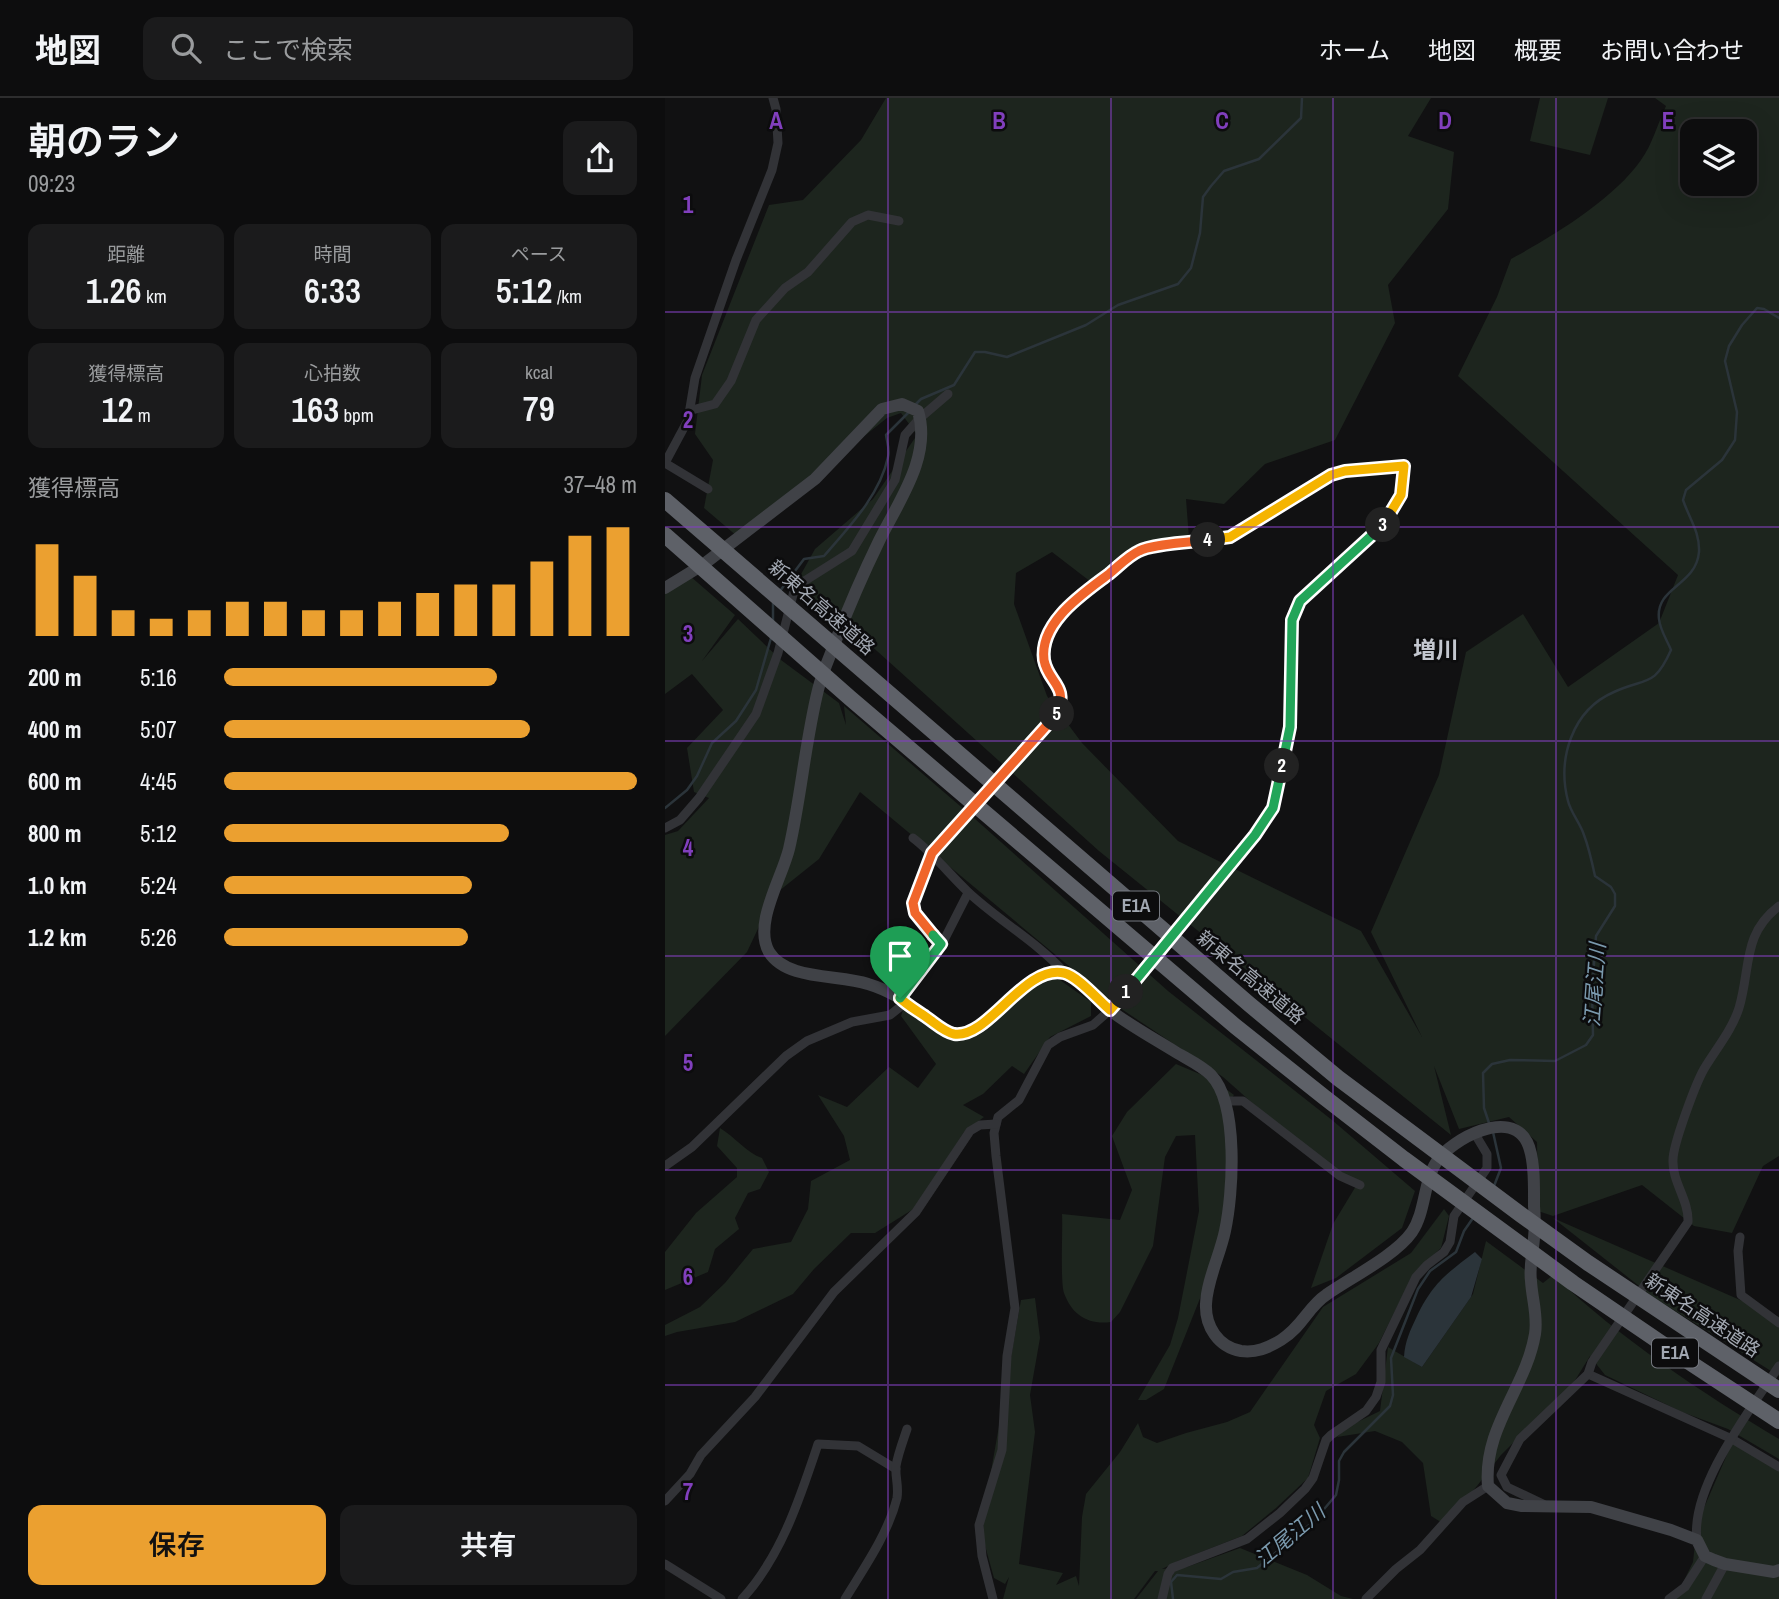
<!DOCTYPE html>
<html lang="ja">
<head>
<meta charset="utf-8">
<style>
	:root { --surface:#0d0d0e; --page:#1b1b1c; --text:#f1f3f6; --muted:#9a9c9e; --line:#2d2d2e; --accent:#eba030 }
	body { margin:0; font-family:"Archivo Narrow","Noto Sans JP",sans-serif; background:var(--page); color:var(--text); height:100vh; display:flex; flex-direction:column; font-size:26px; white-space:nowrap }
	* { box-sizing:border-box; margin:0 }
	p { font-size:23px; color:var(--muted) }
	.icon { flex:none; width:38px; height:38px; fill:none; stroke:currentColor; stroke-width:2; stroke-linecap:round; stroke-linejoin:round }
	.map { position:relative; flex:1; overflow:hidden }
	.drawer { display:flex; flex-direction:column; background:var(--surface); width:665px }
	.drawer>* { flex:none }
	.controls { position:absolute; left:1015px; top:21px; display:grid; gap:14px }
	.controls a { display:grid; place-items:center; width:77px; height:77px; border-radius:14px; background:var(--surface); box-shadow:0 7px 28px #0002,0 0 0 2px var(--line); font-size:35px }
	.pin { position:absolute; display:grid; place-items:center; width:60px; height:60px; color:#fff; margin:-72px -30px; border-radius:50% 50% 50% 0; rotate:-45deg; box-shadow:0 0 7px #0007 }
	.pin .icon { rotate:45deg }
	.km { position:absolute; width:35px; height:35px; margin:-18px; border-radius:50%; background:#222; color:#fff; font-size:19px; line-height:35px; text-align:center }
	.round { display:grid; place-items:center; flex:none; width:74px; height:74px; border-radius:14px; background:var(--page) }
	.summary { display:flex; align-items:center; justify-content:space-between; height:119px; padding:0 28px }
	h1 { font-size:38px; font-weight:600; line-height:52px }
	.metrics { display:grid; grid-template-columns:repeat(3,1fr); gap:10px; height:119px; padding:7px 28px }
	.metrics div { display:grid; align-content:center; border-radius:14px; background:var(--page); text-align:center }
	.metrics b { font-size:35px; font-weight:600 }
	.metrics small { font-size:19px; font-weight:400 }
	.metrics p { font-size:19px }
	.chart { height:196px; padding:14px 28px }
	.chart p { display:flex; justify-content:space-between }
	.chart svg { width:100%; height:126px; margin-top:7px; stroke:var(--accent); stroke-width:6 }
	.button { display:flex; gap:14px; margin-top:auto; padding:14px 28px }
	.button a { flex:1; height:80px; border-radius:14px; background:var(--accent); color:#111; font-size:28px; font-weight:600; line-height:80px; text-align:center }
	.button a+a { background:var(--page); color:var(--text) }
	ul { padding:0 28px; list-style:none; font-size:23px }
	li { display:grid; grid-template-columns:112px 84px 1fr; align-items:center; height:52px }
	li i { height:18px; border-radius:9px; background:var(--accent) }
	header { display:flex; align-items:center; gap:42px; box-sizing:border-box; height:98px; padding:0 35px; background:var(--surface); border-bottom:2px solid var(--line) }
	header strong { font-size:33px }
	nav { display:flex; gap:38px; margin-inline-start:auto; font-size:24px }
	.search { width:490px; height:63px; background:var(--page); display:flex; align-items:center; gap:18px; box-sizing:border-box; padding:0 24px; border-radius:14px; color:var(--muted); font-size:26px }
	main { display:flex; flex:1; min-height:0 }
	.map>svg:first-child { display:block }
</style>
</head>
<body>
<header>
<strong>地図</strong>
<div class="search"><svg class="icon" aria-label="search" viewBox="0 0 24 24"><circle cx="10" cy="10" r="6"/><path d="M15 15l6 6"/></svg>ここで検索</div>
<nav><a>ホーム</a><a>地図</a><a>概要</a><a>お問い合わせ</a></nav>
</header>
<main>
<section class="drawer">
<div class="summary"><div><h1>朝のラン</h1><p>09:23</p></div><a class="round"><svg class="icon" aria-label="share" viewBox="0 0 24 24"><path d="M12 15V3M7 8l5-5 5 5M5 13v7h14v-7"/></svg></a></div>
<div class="metrics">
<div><p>距離</p><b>1.26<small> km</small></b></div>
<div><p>時間</p><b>6:33</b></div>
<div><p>ペース</p><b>5:12<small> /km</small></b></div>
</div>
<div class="metrics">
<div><p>獲得標高</p><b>12<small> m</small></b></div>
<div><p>心拍数</p><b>163<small> bpm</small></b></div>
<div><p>kcal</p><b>79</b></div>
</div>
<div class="chart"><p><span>獲得標高</span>37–48 m</p>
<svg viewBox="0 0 160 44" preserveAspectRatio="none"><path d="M5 44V12M15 44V23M25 44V35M35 44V38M45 44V35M55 44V32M65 44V32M75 44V35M85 44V35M95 44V32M105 44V29M115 44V26M125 44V26M135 44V18M145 44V9M155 44V6"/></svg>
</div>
<ul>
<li><b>200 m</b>5:16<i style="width:66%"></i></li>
<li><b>400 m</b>5:07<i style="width:74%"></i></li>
<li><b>600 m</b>4:45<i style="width:100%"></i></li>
<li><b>800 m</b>5:12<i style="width:69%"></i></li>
<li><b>1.0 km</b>5:24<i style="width:60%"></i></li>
<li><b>1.2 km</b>5:26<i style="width:59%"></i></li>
</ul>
<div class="button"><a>保存</a><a>共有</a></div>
</section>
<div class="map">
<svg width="1114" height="1501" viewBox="0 0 1114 1501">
	<rect width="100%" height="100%" fill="#111112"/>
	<!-- green -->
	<g fill="#1d251e" fill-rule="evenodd">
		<path d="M221,0H766L743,38L789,54L783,111L723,187L730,225L670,342L600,366L559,406L521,401L524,440L475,452L426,484L387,454L351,475L349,506L382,598L417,645L513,743L696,833L757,939L706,834L774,677L801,554L858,516L903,589L994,525L1013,477L793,278L832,199L846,161C888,138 948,102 976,62C987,47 993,25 1001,8L990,0H1114V1058L1098,1068L1067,1135L1029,1128L977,1087L888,1118L873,1113L872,1044L844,1019L794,1031L769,968L786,1037L434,753L202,544L198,545L184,536L175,524L130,487L150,451L208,401L252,337L236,315L222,320L73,439L39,410L48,362L30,336L37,277L104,107L138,102L196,42ZM1027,33H1080V86H1027Z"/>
		<polygon points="875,0 943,0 925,57 865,43"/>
		<polygon points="25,478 70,517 37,563 73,521 116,562 174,605 181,627 179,608 309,720 503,893 667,1022 750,1093 737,1130 671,1180 646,1190 668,1126 691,1088 630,1043 558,979 452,908 195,694 154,761 109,797 82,854 0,938 0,737 13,733 44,700 29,694 22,650 58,612 27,576 0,596 0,486"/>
		<polygon points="385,875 426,904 426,918 385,939 359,976 347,968 318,996 298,1007 319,1019 299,1034 250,1110 210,1135 186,1135 149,1171 128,1196 70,1224 12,1234 0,1238 0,1227 35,1209 60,1185 88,1151 126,1144 143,1111 146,1083 185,1062 179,1038 153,997 182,1009 224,969 253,990 271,966 236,918 238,912 258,917 294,939"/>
		<path d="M511,966L549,982L569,997L560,1009L565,1101L555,1150L499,1291L481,1302H473L505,1247L513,1220L534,1113L530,1037L511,1038L500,1059L488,1148L455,1214L446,1224C423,1227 407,1217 399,1195C395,1182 398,1132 397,1116L455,1122L467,1092L447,1038L462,1014Z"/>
		<path d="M55,1030C70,1039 82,1055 97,1060L104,1074L95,1091L83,1095L70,1120L74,1131L50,1151L43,1174L0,1192V1154L31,1115L72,1079V1070L52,1048Z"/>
		<polygon points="779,1111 784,1118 776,1150 749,1175 714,1245 691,1276 661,1293 649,1327 655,1340 643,1380 611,1410 577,1438 513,1463 497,1471 522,1469 575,1450 642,1477 676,1498 688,1501 471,1501 493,1473 490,1473 469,1501 338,1501 344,1479 340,1486 329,1480 319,1444 318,1419 356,1202 370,1200 375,1240 365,1297 370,1334 354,1466 398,1475 391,1487 411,1478 414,1488 417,1419 421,1396 455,1354 473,1325 478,1339 492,1345 521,1335 562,1324 585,1314 658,1209 746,1155"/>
		<polygon points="888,1120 1114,1219 1114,1278 988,1199"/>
		<path d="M821,1143L878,1185L888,1177C956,1241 1034,1293 1114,1341V1361L1063,1331L1017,1314L940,1277L925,1258L909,1284L836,1357L812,1388L779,1426L766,1418L758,1365L737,1344L710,1333L672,1339L682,1329L715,1313L723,1249L757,1269L808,1196Z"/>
		<polygon points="1067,1345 1114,1371 1114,1501 1010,1501 1028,1464 1032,1426"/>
	</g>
	<!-- water -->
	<path fill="#2b343a" d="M810,1154L817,1161L806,1199L757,1269L739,1259C740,1243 745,1233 752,1218C768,1185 781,1176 810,1154Z"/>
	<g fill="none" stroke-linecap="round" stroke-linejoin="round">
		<!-- stream -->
		<g stroke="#2b343a" stroke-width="2.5">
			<polyline points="251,306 256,301 289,287 310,254 320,254 342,259 421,227 453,207 513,186 526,170 535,135 538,99 546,88 559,73 594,61 636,20 637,0"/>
			<path d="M115,493L139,461L159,458C184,429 215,397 223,359C225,352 222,344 221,337L244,314"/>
			<polyline points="108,523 108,505"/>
			<polyline points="0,710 22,692 32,678 47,645 71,623 91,592 106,540"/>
			<path d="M825,1028L819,1010L818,975L827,966L845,962L890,963L921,947L928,937L927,893L931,838L950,808V796L946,789L930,778C927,764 924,750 919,737C915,725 906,715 903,703C892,661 907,612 949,594C982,579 989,590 1006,552C1002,542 995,532 994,521C990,489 1031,488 1034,454C1035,434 1024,420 1018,402L1021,392L1057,362L1070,342L1072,314L1060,263L1064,248L1077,227L1092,210L1099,211L1114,220"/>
			<polyline points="828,1034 836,1070 829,1088"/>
			<polyline points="508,1501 506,1484 512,1477 556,1481 568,1474 592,1470 649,1423 671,1397 674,1382 674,1363 679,1354 725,1308 728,1297 726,1260 753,1191 765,1173 791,1154 799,1133 808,1120"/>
		</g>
		<!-- street -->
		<g stroke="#323337" stroke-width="9">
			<polyline points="27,312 50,306 66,283 91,222 120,190 143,174 187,124 203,117 234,123"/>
			<polyline points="0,365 23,322 30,280 71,162 107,72 113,45 111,11 108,0"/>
			<polyline points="0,365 43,391"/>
			<polyline points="0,730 15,722 34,700 91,616 113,555 130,489 187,453 230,382 240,337 255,320 283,296"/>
			<path d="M248,740C269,756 284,776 303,794C334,823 371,843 400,875"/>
			<polyline points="277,846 303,795"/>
			<polyline points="235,900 277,846 250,815 248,805 267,755 393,614 396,602 394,589 386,579 379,561 384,536 402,508 475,452 565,439 666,377 680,373 739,368 736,397 719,426 635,503 627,522 624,629 608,710 590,737 445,912 428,927 395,939 383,947 354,1002 333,1019 329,1035 331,1058 350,1210 342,1258 337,1352 314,1427 317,1458 328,1501"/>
			<polyline points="559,1003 578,1003 675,1078 695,1087"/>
			<polyline points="0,1068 27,1049 121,958 142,943 187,924 225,917 240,905"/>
			<polyline points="1075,1139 1073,1153 1076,1197 1114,1225"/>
			<polyline points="923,1276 1067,1341 1114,1369"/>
			<polyline points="0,1403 25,1376 36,1357 90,1299 169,1194 251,1114 305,1033 315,1027 331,1026"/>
			<path d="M878,1406L842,1389L836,1377L855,1341L923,1276L927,1264L1023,1124C1024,1102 1007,1084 1008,1062C1008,1046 1031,985 1039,971C1051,951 1067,932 1074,910C1086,870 1077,836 1114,808"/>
			<path d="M1032,1442C1025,1389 1086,1311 1114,1268"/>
			<polyline points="0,1466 56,1501"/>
			<path d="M77,1501C116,1459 135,1400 153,1346L193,1348L231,1371"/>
			<path d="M180,1501C199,1470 223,1436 232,1400C234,1388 230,1379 231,1368C233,1356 238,1343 242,1331"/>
			<polyline points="497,1501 503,1476 507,1470 582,1441 615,1415 640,1391 648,1380 661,1342 666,1337 701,1313 711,1299 716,1284 716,1252 751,1179 762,1167 779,1154 785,1144 789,1118 822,1070 822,1056 810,1036"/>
			<polyline points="701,1501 731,1471 755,1452 798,1404 823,1388"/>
			<polyline points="1004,1501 1020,1489 1040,1458"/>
			<polyline points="1041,1501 1060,1466"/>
		</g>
		<!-- secondary -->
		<path stroke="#404247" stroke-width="12" d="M0,490L39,466L150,381L217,311L237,306L253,313C267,359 233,404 214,443C198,476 184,508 171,542C165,558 157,575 153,592C140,645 136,699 124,751C117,780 88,826 104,854C122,883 174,876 203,886C213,889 224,894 233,899C250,909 277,938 297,936C332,931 357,870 395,875C415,878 430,901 446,913C466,928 488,940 509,953C520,960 536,967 546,977C574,1006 568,1096 560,1133C555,1157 542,1182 541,1206C540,1228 553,1249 576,1253C591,1255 603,1250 616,1242C638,1228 643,1209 661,1197C685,1180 730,1158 747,1134C761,1113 758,1084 772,1063C787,1041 845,1010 862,1044C870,1060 869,1091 869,1108C870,1119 870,1130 869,1140C868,1154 864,1169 866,1183C867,1201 873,1218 870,1236C861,1290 818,1329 823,1388L842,1405L857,1408L926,1409L1006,1432L1032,1442L1040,1458L1049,1462L1060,1466L1109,1474L1114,1472"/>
		<!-- highway -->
		<g stroke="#5e6168" stroke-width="16">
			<polyline points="0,402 584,906 673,980 855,1116 923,1165 1114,1292"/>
			<polyline points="0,437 185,600 570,928 659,999 739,1061 908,1185 1021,1262 1114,1323"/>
		</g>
	</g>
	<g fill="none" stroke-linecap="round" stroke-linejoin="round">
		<!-- split-1 casing -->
		<g stroke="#fff" stroke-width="14">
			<path id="split-1" d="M235,900C243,908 253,913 261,919C270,925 279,934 289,936C324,941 359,866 399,875C413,878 434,903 445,912L461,894"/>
		</g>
		<!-- split-2 casing -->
		<g stroke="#fff" stroke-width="14">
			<polyline id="split-2" points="461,894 590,737 608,710 617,668"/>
		</g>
		<!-- split-3 casing -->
		<g stroke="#fff" stroke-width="14">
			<polyline id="split-3" points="617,668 625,629 627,522 635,503 718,427"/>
		</g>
		<!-- split-4 casing -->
		<g stroke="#fff" stroke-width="14">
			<polyline id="split-4" points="543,442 565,439 666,377 680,373 739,368 736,397 718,427"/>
		</g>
		<!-- split-5 casing -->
		<g stroke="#fff" stroke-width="14">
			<path id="split-5" d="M392,616C404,587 383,585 379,562C374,524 419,495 444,476C454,468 463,458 474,453C486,446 527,444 543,442"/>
		</g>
		<!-- split-6 casing -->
		<g stroke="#fff" stroke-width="14">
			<polyline id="split-6" points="268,837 250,815 248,805 267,755 392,616"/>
		</g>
		<!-- split-7 casing -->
		<g stroke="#fff" stroke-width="14">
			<polyline id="split-7" points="235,900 276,846 268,837"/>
		</g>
		<!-- split-1 -->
		<use href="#split-1" stroke="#f5b400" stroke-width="9"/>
		<!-- split-2 -->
		<use href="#split-2" stroke="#22a559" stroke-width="9"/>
		<!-- split-3 -->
		<use href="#split-3" stroke="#22a559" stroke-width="9"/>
		<!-- split-4 -->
		<use href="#split-4" stroke="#f5b400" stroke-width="9"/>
		<!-- split-5 -->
		<use href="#split-5" stroke="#f0652b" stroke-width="9"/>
		<!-- split-6 -->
		<use href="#split-6" stroke="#f0652b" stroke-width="9"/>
		<!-- split-7 -->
		<use href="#split-7" stroke="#22a559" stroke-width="9"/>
	</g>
	<!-- grid -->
	<path fill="none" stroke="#813fbd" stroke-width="2" stroke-opacity="0.55" d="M223,0V1501M446,0V1501M668,0V1501M891,0V1501M0,214H1114M0,429H1114M0,643H1114M0,858H1114M0,1072H1114M0,1287H1114"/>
	<g text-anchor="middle" stroke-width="5" stroke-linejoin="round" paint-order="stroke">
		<!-- shield labels -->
		<g fill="#0c0c0d" stroke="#757980" stroke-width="2">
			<rect x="448" y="793.5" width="46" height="29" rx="5"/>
			<rect x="987" y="1240.5" width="46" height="29" rx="5"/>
		</g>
		<g font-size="18" font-weight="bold" fill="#a2a8b2">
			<text x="471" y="814">E1A</text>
			<text x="1010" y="1261">E1A</text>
		</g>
		<!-- street labels -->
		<g font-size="19" fill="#a2a8b2" stroke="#0c0c0d">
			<text transform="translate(157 509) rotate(41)" y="7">新東名高速道路</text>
			<text transform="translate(586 879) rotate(40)" y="7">新東名高速道路</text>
			<text transform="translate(1038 1217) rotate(34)" y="7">新東名高速道路</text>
		</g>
		<!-- water labels -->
		<g font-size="21" font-style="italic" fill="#7a99ad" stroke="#0c0c0d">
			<text transform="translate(930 887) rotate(-86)" y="7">江尾江川</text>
			<text transform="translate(625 1438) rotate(-40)" y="7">江尾江川</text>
		</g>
		<!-- quarter labels -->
		<g font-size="23" font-weight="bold" fill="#c3c7cf" stroke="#0c0c0d">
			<text x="771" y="560">増川</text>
		</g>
	</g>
	<g font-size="23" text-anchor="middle" font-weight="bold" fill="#813fbd" stroke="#0c0c0d" stroke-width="5" stroke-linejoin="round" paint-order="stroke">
		<text x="111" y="31">A</text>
		<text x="334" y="31">B</text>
		<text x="557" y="31">C</text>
		<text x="780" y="31">D</text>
		<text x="1003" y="31">E</text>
		<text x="23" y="115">1</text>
		<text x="23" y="330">2</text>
		<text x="23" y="544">3</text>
		<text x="23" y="758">4</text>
		<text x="23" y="973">5</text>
		<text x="23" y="1187">6</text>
		<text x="23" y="1402">7</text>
	</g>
</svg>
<div class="controls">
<a><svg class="icon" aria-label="layers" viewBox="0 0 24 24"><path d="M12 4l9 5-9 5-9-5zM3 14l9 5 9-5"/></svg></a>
</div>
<div class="pin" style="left:235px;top:900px;background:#1e9e55"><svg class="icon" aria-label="arrive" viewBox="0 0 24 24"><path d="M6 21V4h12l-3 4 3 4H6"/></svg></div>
<b class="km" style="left:461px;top:894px">1</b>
<b class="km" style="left:617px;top:668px">2</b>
<b class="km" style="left:718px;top:427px">3</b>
<b class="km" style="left:543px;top:442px">4</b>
<b class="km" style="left:392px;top:616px">5</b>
</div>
</main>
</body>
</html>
